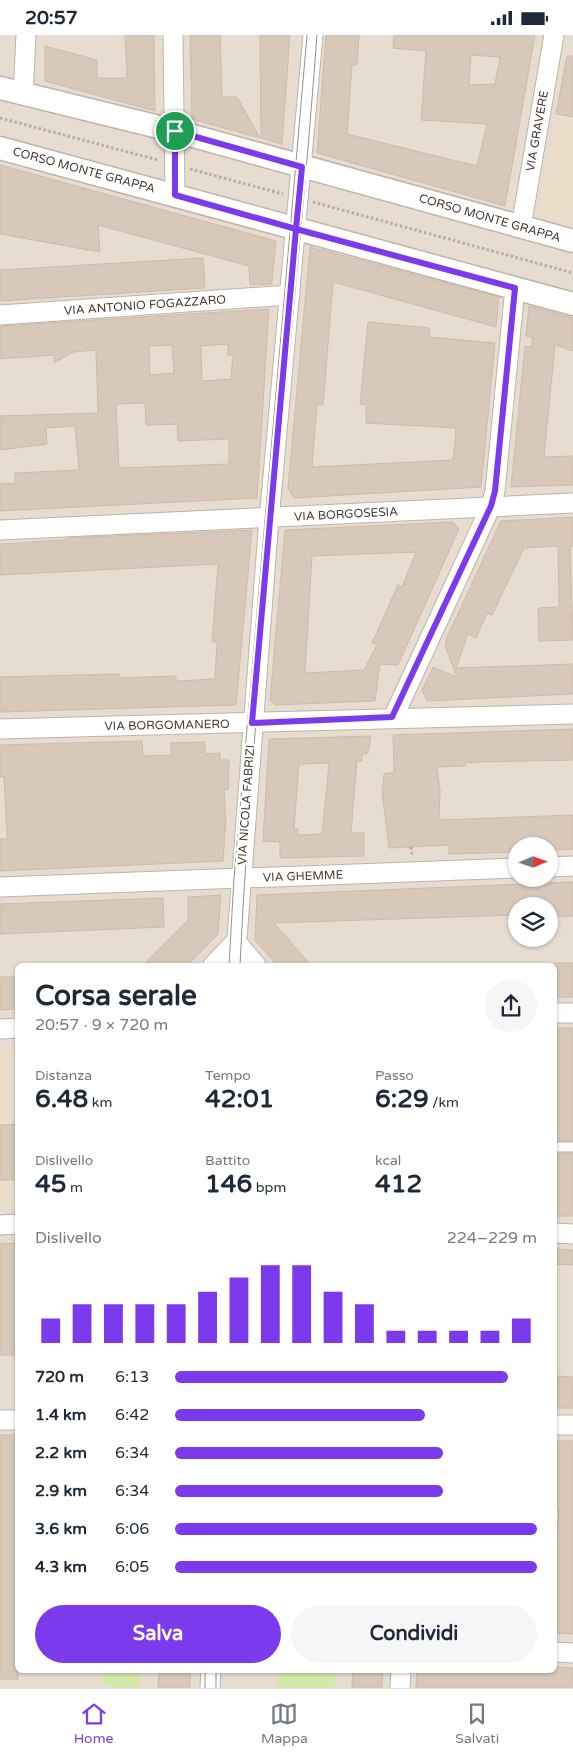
<!DOCTYPE html>
<html lang="it">
<head>
<meta charset="utf-8">
<style>
	:root { --surface:#fff; --page:#f6f6f7; --text:#1f2937; --muted:#747a83; --line:#e0e1e3; --accent:#7c3aed }
	body { margin:0; font-family:"Varela Round",sans-serif; background:var(--page); color:var(--text); height:100vh; display:flex; flex-direction:column; font-size:19px; white-space:nowrap }
	* { box-sizing:border-box; margin:0 }
	p { font-size:16px; color:var(--muted) }
	.icon { flex:none; width:28px; height:28px; fill:none; stroke:currentColor; stroke-width:2; stroke-linecap:round; stroke-linejoin:round }
	.map { position:relative; flex:1; overflow:hidden }
	.drawer { position:absolute; left:15px; top:928px; width:542px; height:710px; display:flex; flex-direction:column; background:var(--surface); border-radius:8px; box-shadow:0 1px 4px #0004 }
	.drawer>* { flex:none }
	.needle { width:32px; rotate:88deg }
	.controls { position:absolute; left:508px; top:802px; display:grid; gap:10px }
	.controls a { display:grid; place-items:center; width:50px; height:50px; border-radius:50%; background:var(--surface); box-shadow:0 1px 4px #0004; font-size:25px }
	.pin { position:absolute; display:grid; place-items:center; width:42px; height:42px; color:#fff; margin:-21px; border:2px solid #fff; border-radius:50%; box-shadow:0 1px 5px #0007 }
	.round { display:grid; place-items:center; flex:none; width:52px; height:52px; border-radius:26px; background:var(--page) }
	.headline { display:flex; align-items:center; justify-content:space-between; height:85px; padding:0 20px }
	h1 { font-size:28px; font-weight:800; line-height:38px }
	.stats { display:grid; grid-template-columns:repeat(3,1fr); gap:8px; height:85px; padding:5px 20px }
	.stats div { display:grid; align-content:center }
	.stats b { font-size:25px; font-weight:800 }
	.stats small { font-size:14px; font-weight:400 }
	.stats p { font-size:14px }
	.chart { height:140px; padding:10px 20px }
	.chart p { display:flex; justify-content:space-between }
	.chart svg { width:100%; height:90px; margin-top:5px; stroke:var(--accent); stroke-width:6 }
	.cta { display:flex; gap:10px; margin-top:auto; padding:10px 20px }
	.cta a { flex:1; height:58px; border-radius:30px; background:var(--accent); color:#fff; font-size:20px; font-weight:800; line-height:58px; text-align:center }
	.cta a+a { background:var(--page); color:var(--text) }
	ul { padding:0 20px; list-style:none; font-size:16px }
	li { display:grid; grid-template-columns:80px 60px 1fr; align-items:center; height:38px }
	li i { height:12px; border-radius:6px; background:var(--accent) }
	.status { display:flex; justify-content:space-between; align-items:center; height:35px; padding:0 25px; background:var(--surface); direction:ltr }
	.status svg { height:14px; fill:currentColor }
	.tabs { display:flex; justify-content:space-around; align-items:center; height:70px; border-top:1px solid var(--line); background:var(--surface); font-size:14px; color:var(--muted) }
	.tabs a { display:grid; justify-items:center; gap:2px }
	.tabs .selected { color:var(--accent) }
	.map>svg:first-child { display:block }
</style>
</head>
<body>
<div class="status"><b>20:57</b><svg viewBox="0 0 49 12"><path d="M0 12V9h3v3zM5 12V6h3v6zM10 12V3h3v9zM15 12V0h3v12zM26 1h20v11H26zM47 4h2v5h-2z"/></svg></div>
<div class="map">
<svg width="573" height="1653" viewBox="0 0 573 1653">
	<rect width="100%" height="100%" fill="#f2ebe2"/>
	<!-- residential -->
	<path fill="#e6dcd0" fill-rule="evenodd" d="M0,0H573V1653H0ZM516,811H549V844H516ZM516,871H549V904H516ZM18,930H555V1635H18Z"/>
	<!-- education -->
	<g fill="#ecdecb">
		<polygon points="556,79 573,82 573,189 539,179"/>
		<polygon points="17,1012 17,1169 0,1169 0,1013"/>
	</g>
	<!-- green -->
	<g fill="#d4e8a8">
		<polygon points="102,1635 140,1635 139,1653 115,1653 102,1647"/>
		<polygon points="278,1635 335,1635 334,1653 277,1653"/>
	</g>
	<!-- building -->
	<g fill="#d7c8ba" stroke="#cfbbaa" fill-rule="evenodd">
		<polygon points="125,0 154,0 155,76 45,46 45,11 97,25 97,43 127,43"/>
		<polygon points="190,0 220,0 222,62 237,62 260,103 192,84"/>
		<polygon points="260,0 290,0 282,109 261,103"/>
		<path d="M326,0H359L357,30H352L347,99L477,131L487,89L421,85L426,16L393,13L394,0H535L505,171L317,118ZM471,20L500,22L495,49L469,50Z"/>
		<polygon points="567,21 573,21 573,82 556,79"/>
		<polygon points="0,130 276,206 272,249 250,250 249,231 98,190 100,217 0,199"/>
		<polygon points="310,212 499,262 496,292 333,247 323,370 317,369 312,432 453,425 456,393 366,388 366,370 360,369 368,287 430,293 429,302 495,308 481,452 294,463 288,453"/>
		<polygon points="203,223 205,253 0,266 0,235"/>
		<polygon points="529,271 573,283 573,316 555,310 544,422 573,421 573,450 511,452 525,311 531,312 533,303 526,301"/>
		<path d="M269,274L257,463L0,476V449L15,448V438L79,435L75,391L46,393L47,409L0,415V381L98,378L96,315L73,317L54,328V320L0,324V291ZM228,309V320H233L231,344L202,346L201,311ZM172,310L174,338L150,340L149,311ZM145,368L146,390L177,389L178,406L229,404V429L119,433L116,369Z"/>
		<polygon points="573,482 573,511 570,511 573,605 539,606 538,573 559,572 558,511 524,513 492,580 487,578 476,603 468,599 456,633 573,629 573,659 427,666 422,655 433,632 457,642 445,611 447,602 501,486"/>
		<path d="M453,487L459,494L398,630L380,629L375,666L275,670L270,665L285,495ZM416,517L402,552L398,550L372,608L377,610L364,635L305,638L312,521Z"/>
		<polygon points="252,495 236,670 0,677 0,642 119,639 119,643 176,641 176,646 215,644 217,607 212,607 218,529 0,540 0,509 66,505 66,503"/>
		<polygon points="573,694 573,725 479,727 465,728 465,731 437,732 440,755 439,785 573,780 573,814 549,815 549,811 516,811 516,817 449,819 449,810 389,813 382,757 384,739 394,737 393,700"/>
		<path d="M371,701L368,718L362,719V726H357L351,798H364V821L280,823V807L263,806L269,704ZM329,728L322,799L298,800V794H294L299,729Z"/>
		<polygon points="142,706 143,721 171,720 171,708 205,707 205,719 220,718 220,725 229,725 228,754 224,755 226,784 223,826 0,836 0,804 7,804 4,742 0,742 0,710"/>
		<polygon points="573,847 573,881 549,882 549,871 516,871 516,880 274,888 311,930 277,930 255,905 257,860"/>
		<polygon points="221,860 218,899 188,930 143,930 188,885 188,862"/>
		<polygon points="163,863 164,892 0,899 0,869"/>
		<rect x="555" y="928" width="18" height="34"/>
		<polygon points="0,942 18,942 18,974 0,975"/>
		<rect x="555" y="993" width="18" height="113"/>
		<polygon points="18,1089 18,1145 0,1145 0,1090"/>
		<rect x="555" y="1118" width="18" height="63"/>
		<polygon points="18,1208 18,1320 0,1320 0,1209"/>
		<polygon points="555,1214 573,1215 573,1230 555,1229"/>
		<polygon points="555,1341 573,1342 573,1373 555,1373"/>
		<rect x="0" y="1400" width="18" height="244"/>
		<polygon points="555,1406 573,1406 573,1599 555,1598 555,1523 559,1474 555,1474"/>
		<polygon points="555,1632 573,1633 573,1653 416,1653 417,1635 555,1635"/>
		<polygon points="159,1635 190,1635 190,1653 158,1653"/>
		<polygon points="353,1635 383,1635 382,1653 352,1653"/>
	</g>
	<g fill="none" stroke-linecap="round" stroke-linejoin="round">
		<!-- service casing -->
		<g stroke="#c0b4a8" stroke-width="11">
			<polyline id="service" points="555,1112 573,1112"/>
		</g>
		<!-- minor casing -->
		<g stroke="#c0b4a8" stroke-width="21">
			<g id="minor">
				<polyline points="173,0 175,160"/>
				<polyline points="23,60 26,0"/>
				<polyline points="521,192 554,0"/>
				<polyline points="0,280 290,260"/>
				<polyline points="0,495 573,468"/>
				<polyline points="393,683 491,471 495,456 515,253"/>
				<polyline points="0,694 573,679"/>
				<polyline points="549,832 573,831"/>
				<polyline points="0,852 516,833"/>
				<polyline points="213,930 236,906 256,930"/>
				<polyline points="235,930 268,496 313,0"/>
				<polyline points="555,978 573,978"/>
				<polyline points="0,994 18,993"/>
				<polyline points="0,1190 18,1189"/>
				<polyline points="555,1198 573,1199"/>
				<polyline points="0,1385 18,1385"/>
				<polyline points="555,1390 573,1390"/>
				<polyline points="555,1617 573,1618"/>
				<polyline points="210,1653 211,1635"/>
				<polyline points="400,1653 401,1635"/>
			</g>
		</g>
		<!-- tertiary casing -->
		<g stroke="#c0b4a8" stroke-width="25">
			<g id="tertiary">
				<polyline points="0,53 175,96 573,206"/>
				<polyline points="0,113 573,269"/>
			</g>
		</g>
		<!-- path -->
		<g stroke="#c0ab95" stroke-width="3" stroke-dasharray="2.5 2.5" stroke-linecap="butt">
			<polyline points="0,83 158,125"/>
			<polyline points="190,134 283,159"/>
			<polyline points="313,167 573,238"/>
			<polyline points="411,812 412,821"/>
		</g>
		<!-- service -->
		<use href="#service" stroke="#fff" stroke-width="9"/>
		<!-- minor -->
		<use href="#minor" stroke="#fff" stroke-width="19"/>
		<!-- tertiary -->
		<use href="#tertiary" stroke="#fff" stroke-width="22"/>
		<!-- tram -->
		<g stroke="#939393" stroke-width="1">
			<polyline points="229,930 234,843 307,0"/>
			<path d="M240,930C255,619 294,310 317,0"/>
			<polyline points="205,1653 205,1635"/>
			<polyline points="216,1653 216,1635"/>
		</g>
	</g>
	<g fill="none" stroke-linecap="round" stroke-linejoin="round">
		<!-- route casing -->
		<g stroke="#fff" stroke-width="10">
			<polyline id="route" points="175,96 175,160 296,194 252,688 392,682 491,471 495,456 515,253 296,194 302,132 175,96"/>
		</g>
		<!-- route -->
		<use href="#route" stroke="#7c3aed" stroke-width="6"/>
	</g>
	<g text-anchor="middle" stroke-width="5" stroke-linejoin="round" paint-order="stroke">
		<!-- street labels -->
		<g font-size="12" fill="#433a33" stroke="#fff">
			<text transform="translate(537 96) rotate(-80)" y="4">VIA GRAVERE</text>
			<text transform="translate(84 135) rotate(15)" y="4">CORSO MONTE GRAPPA</text>
			<text transform="translate(490 183) rotate(16)" y="4">CORSO MONTE GRAPPA</text>
			<text transform="translate(145 270) rotate(-4)" y="4">VIA ANTONIO FOGAZZARO</text>
			<text transform="translate(346 479) rotate(-3)" y="4">VIA BORGOSESIA</text>
			<text transform="translate(167 690) rotate(-1)" y="4">VIA BORGOMANERO</text>
			<text transform="translate(246 770) rotate(-86)" y="4">VIA NICOLA FABRIZI</text>
			<text transform="translate(303 841) rotate(-2)" y="4">VIA GHEMME</text>
		</g>
	</g>
</svg>
<div class="controls">
<a><svg class="needle" viewBox="-14 -14 28 28"><path d="M0-13l5 13h-10z" fill="#e53935"/><path d="M0 13l5-13h-10z" fill="#747a83"/></svg></a>
<a><svg class="icon" aria-label="layers" viewBox="0 0 24 24"><path d="M12 4l9 5-9 5-9-5zM3 14l9 5 9-5"/></svg></a>
</div>
<div class="pin" style="left:175px;top:96px;background:#1e9e55"><svg class="icon" aria-label="arrive" viewBox="0 0 24 24"><path d="M6 21V4h12l-3 4 3 4H6"/></svg></div>
<section class="drawer">
<div class="headline"><div><h1>Corsa serale</h1><p>20:57 · 9 × 720 m</p></div><a class="round"><svg class="icon" aria-label="share" viewBox="0 0 24 24"><path d="M12 15V3M7 8l5-5 5 5M5 13v7h14v-7"/></svg></a></div>
<div class="stats">
<div><p>Distanza</p><b>6.48<small> km</small></b></div>
<div><p>Tempo</p><b>42:01</b></div>
<div><p>Passo</p><b>6:29<small> /km</small></b></div>
</div>
<div class="stats">
<div><p>Dislivello</p><b>45<small> m</small></b></div>
<div><p>Battito</p><b>146<small> bpm</small></b></div>
<div><p>kcal</p><b>412</b></div>
</div>
<div class="chart"><p><span>Dislivello</span>224–229 m</p>
<svg viewBox="0 0 160 44" preserveAspectRatio="none"><path d="M5 44V32M15 44V25M25 44V25M35 44V25M45 44V25M55 44V19M65 44V12M75 44V6M85 44V6M95 44V19M105 44V25M115 44V38M125 44V38M135 44V38M145 44V38M155 44V32"/></svg>
</div>
<ul>
<li><b>720 m</b>6:13<i style="width:92%"></i></li>
<li><b>1.4 km</b>6:42<i style="width:69%"></i></li>
<li><b>2.2 km</b>6:34<i style="width:74%"></i></li>
<li><b>2.9 km</b>6:34<i style="width:74%"></i></li>
<li><b>3.6 km</b>6:06<i style="width:100%"></i></li>
<li><b>4.3 km</b>6:05<i style="width:100%"></i></li>
</ul>
<div class="cta"><a>Salva</a><a>Condividi</a></div>
</section>
</div>
<nav class="tabs">
<a class="selected"><svg class="icon" aria-label="home" viewBox="0 0 24 24"><path d="M3 11l9-7 9 7M6 9v11h12V9"/></svg>Home</a>
<a><svg class="icon" aria-label="map" viewBox="0 0 24 24"><path d="M3 6l6-2 6 2 6-2v14l-6 2-6-2-6 2zM9 4v14M15 6v14"/></svg>Mappa</a>
<a><svg class="icon" aria-label="saved" viewBox="0 0 24 24"><path d="M7 4h10v16l-5-4-5 4z"/></svg>Salvati</a>
</nav>
</body>
</html>
